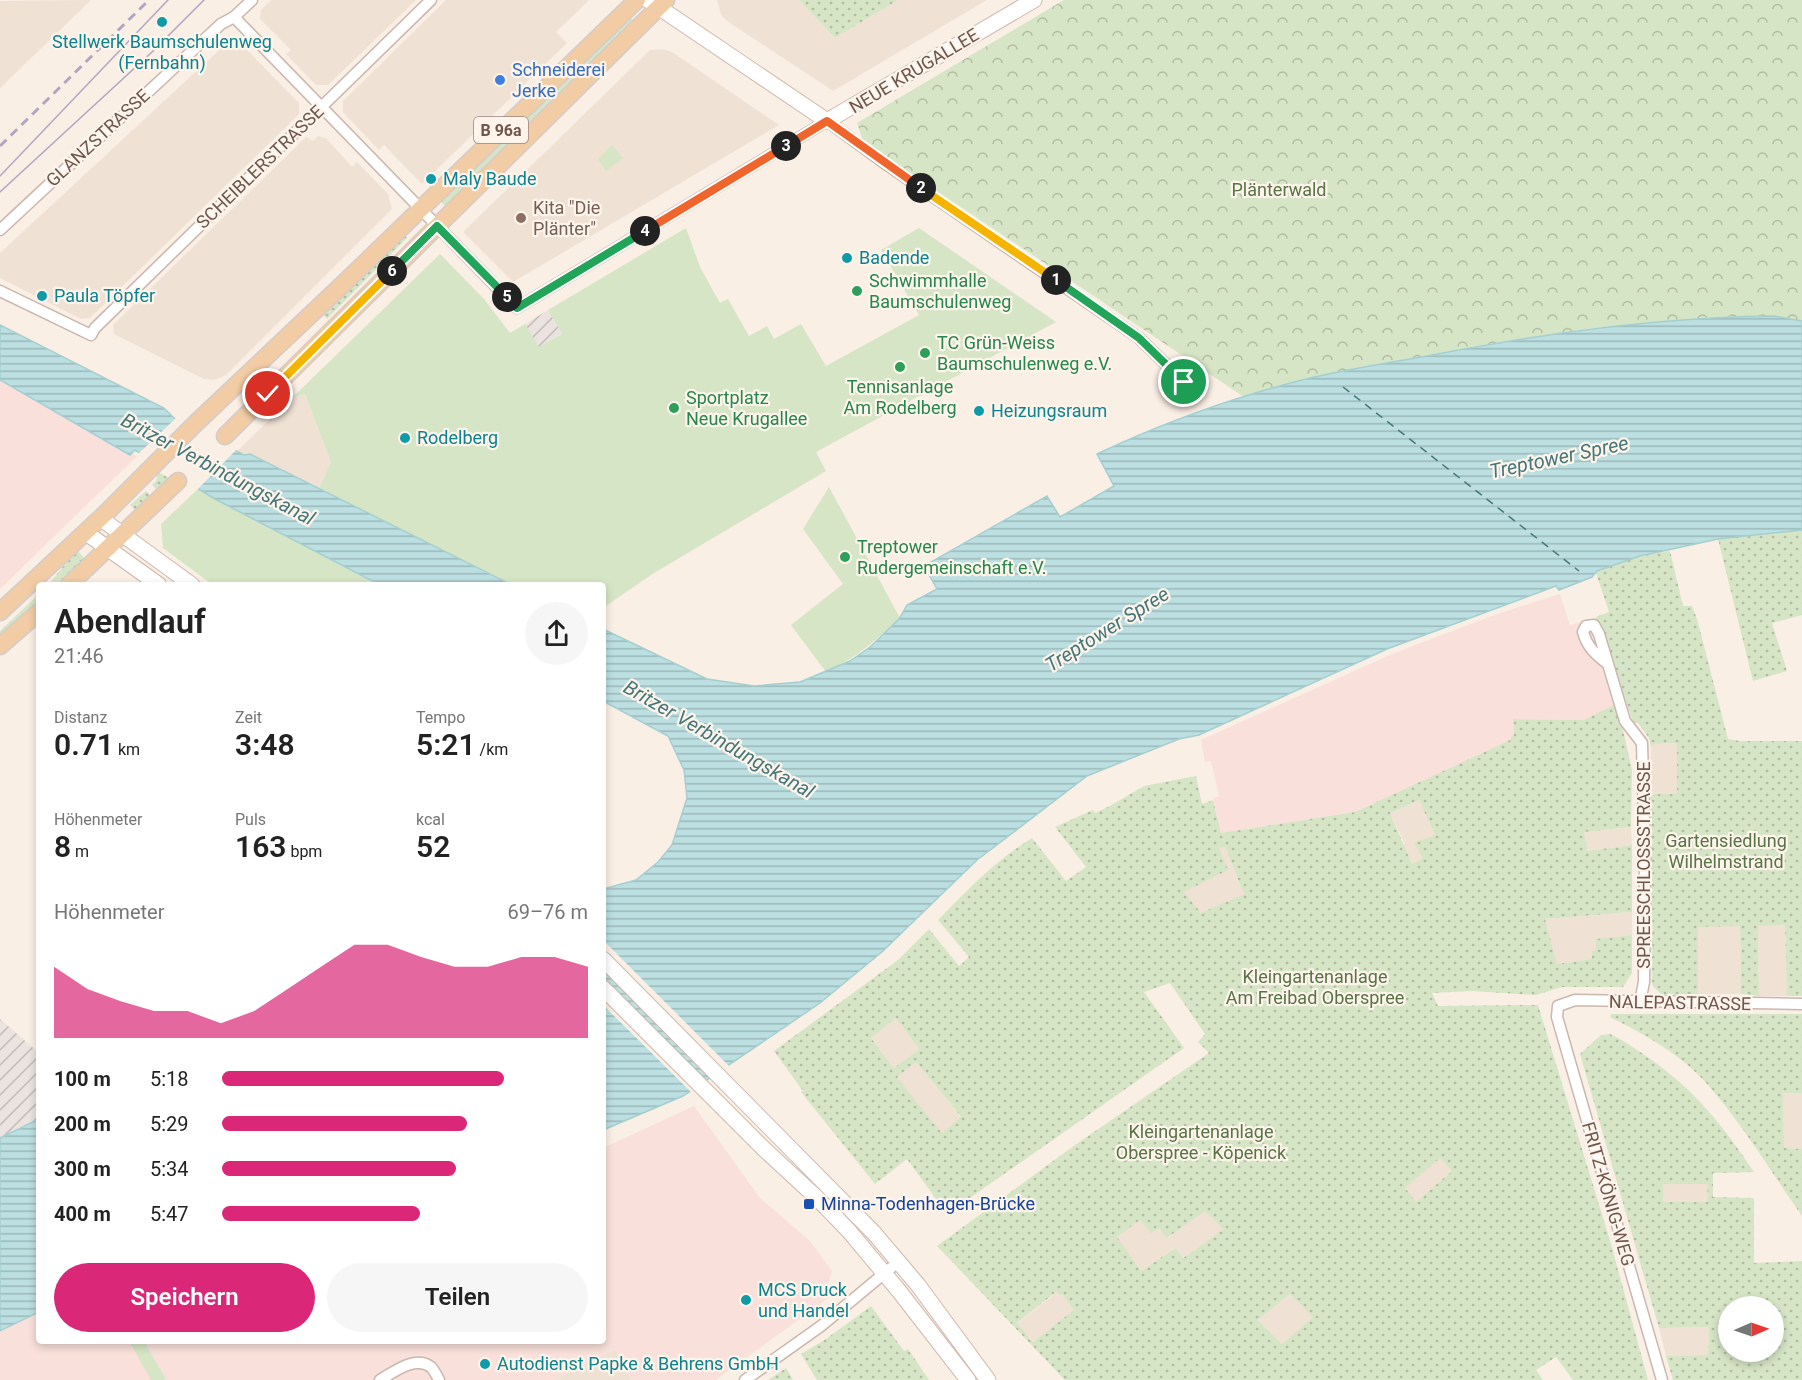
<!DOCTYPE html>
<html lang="de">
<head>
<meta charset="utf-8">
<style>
	:root { --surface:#fff; --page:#f6f6f6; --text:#222; --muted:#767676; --accent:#db2777 }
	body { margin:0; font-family:Roboto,sans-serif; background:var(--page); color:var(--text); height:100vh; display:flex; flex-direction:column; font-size:22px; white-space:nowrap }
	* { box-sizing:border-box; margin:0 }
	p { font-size:20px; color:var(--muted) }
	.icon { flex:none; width:33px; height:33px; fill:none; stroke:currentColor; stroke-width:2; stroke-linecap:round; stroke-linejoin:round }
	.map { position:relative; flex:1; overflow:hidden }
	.drawer { position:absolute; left:36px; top:582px; width:570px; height:762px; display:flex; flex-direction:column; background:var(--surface); border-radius:6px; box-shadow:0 3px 9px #0003 }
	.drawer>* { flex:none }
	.needle { width:39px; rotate:88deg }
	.controls { position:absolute; left:1718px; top:1296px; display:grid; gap:12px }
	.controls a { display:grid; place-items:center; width:66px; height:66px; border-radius:50%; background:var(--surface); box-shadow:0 3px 9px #0003; font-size:30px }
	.pin { position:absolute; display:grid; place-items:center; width:51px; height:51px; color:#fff; margin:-26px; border:3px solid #fff; border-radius:50%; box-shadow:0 2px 6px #0007 }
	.km { position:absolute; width:30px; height:30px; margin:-15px; border-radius:50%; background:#222; color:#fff; font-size:16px; line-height:30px; text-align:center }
	.round { display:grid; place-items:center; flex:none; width:63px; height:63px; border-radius:32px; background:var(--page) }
	.summary { display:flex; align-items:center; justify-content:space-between; height:102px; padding:0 18px }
	h1 { font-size:33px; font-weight:600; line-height:45px }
	.metrics { display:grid; grid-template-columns:repeat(3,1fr); gap:9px; height:102px; padding:6px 18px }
	.metrics div { display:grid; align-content:center }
	.metrics b { font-size:30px; font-weight:600 }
	.metrics small { font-size:16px; font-weight:400 }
	.metrics p { font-size:16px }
	.chart { height:168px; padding:12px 18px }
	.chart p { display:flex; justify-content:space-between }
	.chart svg { width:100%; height:108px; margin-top:6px; fill:var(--accent); opacity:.7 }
	.button { display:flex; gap:12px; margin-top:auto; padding:12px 18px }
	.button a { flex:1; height:69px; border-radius:36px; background:var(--accent); color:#fff; font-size:24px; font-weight:600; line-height:69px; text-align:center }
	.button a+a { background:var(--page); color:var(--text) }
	ul { padding:0 18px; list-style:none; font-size:20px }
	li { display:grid; grid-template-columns:96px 72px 1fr; align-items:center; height:45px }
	li i { height:15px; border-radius:8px; background:var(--accent) }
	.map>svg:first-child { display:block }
</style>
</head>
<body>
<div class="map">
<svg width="1802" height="1380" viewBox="0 0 1802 1380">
	<defs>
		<pattern id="industrial-furrows" width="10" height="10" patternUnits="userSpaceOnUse" patternTransform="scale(1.5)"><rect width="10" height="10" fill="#eae3df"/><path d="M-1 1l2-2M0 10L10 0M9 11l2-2" fill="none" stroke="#c2bbb7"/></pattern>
		<pattern id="grass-dots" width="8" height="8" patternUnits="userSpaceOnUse" patternTransform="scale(1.5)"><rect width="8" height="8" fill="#d6e5c5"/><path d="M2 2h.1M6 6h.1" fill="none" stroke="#b2bca2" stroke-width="1.8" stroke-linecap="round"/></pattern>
		<pattern id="forest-crowns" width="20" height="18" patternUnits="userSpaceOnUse" patternTransform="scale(1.5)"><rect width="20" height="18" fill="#d6e5c5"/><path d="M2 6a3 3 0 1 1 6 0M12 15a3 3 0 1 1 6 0" fill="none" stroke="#b2bca2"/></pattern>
		<pattern id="water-rules" width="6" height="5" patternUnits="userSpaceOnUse" patternTransform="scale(1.5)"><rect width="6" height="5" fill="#bcdfe1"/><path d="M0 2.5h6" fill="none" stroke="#9db8b9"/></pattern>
	</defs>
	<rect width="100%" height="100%" fill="#faefe5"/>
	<!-- residential -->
	<g fill="#f0e1d5">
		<polygon points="91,0 0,88 0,1"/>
		<polygon points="271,0 416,0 328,85 316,85 286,54 291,50 260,19 261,10"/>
		<polygon points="446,0 589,0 556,32 567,43 422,184 384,145 379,150 343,112 343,101"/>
		<polygon points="717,0 799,0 835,38 898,0 987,0 833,91 727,21 721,14"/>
		<polygon points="231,39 236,39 299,103 299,114 90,318 81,319 0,278 0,253"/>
		<polygon points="663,49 672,52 779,125 513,282 463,232 650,50"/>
		<polygon points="318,136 326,138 352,167 357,162 388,194 392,209 226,375 214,380 204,379 114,334 113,325 306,137 313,141"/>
		<polygon points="305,394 331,462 319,489 250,454 244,455 237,451 293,397"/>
		<polygon points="1677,743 1677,794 1650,794 1651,747 1654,744"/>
		<polygon points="1419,800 1435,835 1423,859 1412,864 1403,845 1405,844 1390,813"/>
		<polygon points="1631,827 1632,845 1586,851 1584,832"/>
		<polygon points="1225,847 1244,894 1201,914 1183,892 1228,870 1218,848"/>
		<polygon points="1632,912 1632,935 1596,939 1596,951 1593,959 1557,964 1545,919"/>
		<polygon points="1785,925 1787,996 1759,996 1758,926"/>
		<polygon points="1698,926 1740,926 1741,994 1698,994"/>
		<polygon points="896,1018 919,1049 894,1068 871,1037"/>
		<polygon points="916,1062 961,1118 942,1133 897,1077"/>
		<polygon points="1783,1093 1802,1093 1802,1149 1784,1149"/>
		<polygon points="1440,1157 1452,1171 1416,1202 1404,1188"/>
		<rect x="1663" y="1184" width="45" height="18"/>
		<polygon points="1205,1210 1225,1229 1182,1258 1174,1248 1141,1271 1116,1237 1140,1220 1159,1228 1168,1238"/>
		<polygon points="1057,1292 1061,1293 1075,1309 1034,1342 1017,1324"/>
		<polygon points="1290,1294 1314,1317 1282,1344 1258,1320"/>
		<polygon points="1709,1327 1708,1355 1666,1356 1659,1328"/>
		<polygon points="615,1349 631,1380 554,1380"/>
	</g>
	<!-- commercial -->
	<g fill="#f9e0da">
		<polygon points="0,379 137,456 0,589"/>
		<polygon points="1560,594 1570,625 1587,620 1615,704 1584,720 1513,719 1514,735 1510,740 1355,812 1221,833 1213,798 1219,796 1211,761 1205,762 1201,740 1392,654 1497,614"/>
		<polygon points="694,1106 760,1198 810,1241 832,1271 829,1282 824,1286 831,1296 716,1380 631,1380 615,1349 554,1380 0,1380 0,1332 39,1313 39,1341 603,1341 603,1148"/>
	</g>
	<!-- industrial -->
	<g fill="url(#industrial-furrows)">
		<polygon points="548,310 562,334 539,348 525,324"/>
		<polygon points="0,1019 39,1053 39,1119 0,1138"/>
	</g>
	<!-- grass -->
	<g fill="url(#grass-dots)" fill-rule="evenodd">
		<polygon points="799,0 898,0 835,38"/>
		<polygon points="629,18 633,20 530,121 511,144 449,206 445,206 442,203 442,200"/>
		<polygon points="405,235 407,238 327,319 323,315"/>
		<polygon points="158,472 171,479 158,491 152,485 156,481"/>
		<polygon points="146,491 152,497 137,512 130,505"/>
		<polygon points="1802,530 1802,615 1772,623 1787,671 1753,681 1718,539"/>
		<polygon points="77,550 86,560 59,585 48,585"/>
		<path d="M1670,551L1683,606H1692L1697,619L1728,739L1740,741H1802V996H1787L1785,925L1758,926L1759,996L1741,994L1740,926L1698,927V994L1662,995L1652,985L1650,794H1677V743L1654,744L1651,747L1649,738L1638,723L1633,722L1596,617L1609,612L1596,573L1597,571C1621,561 1644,555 1670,551Z"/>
		<polygon points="39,594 39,603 0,637 0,631"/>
		<path d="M1615,704L1621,721L1632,770L1631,827L1584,832L1587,851L1632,845V912L1545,919L1557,964L1592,959V951L1596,950V939L1632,935V973L1623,987H1562L1536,995L1472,991L1432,993L1438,1006L1538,1005L1611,1244L1648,1380H1573L1556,1357L1536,1370L1543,1380H1065L937,1246L1075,1145L1209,1053L1198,1042L1205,1034L1170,983L1144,992L1184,1048L947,1214L907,1159L875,1184L801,1092L803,1091L774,1051L898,960L929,929L959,966L969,957L938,920C968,889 995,861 1032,838L1066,881L1086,867L1055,827L1093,810L1095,813L1110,806L1144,786L1196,776L1202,804L1213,800L1221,833L1355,812L1510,740L1514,734L1513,719L1584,720ZM1419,800L1435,835L1414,843L1423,858L1412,864L1390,813ZM1225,847L1244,894L1201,913L1184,892L1228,870L1219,848ZM896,1018L919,1049L894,1068L871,1038ZM916,1062L961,1117L942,1133L897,1077ZM1440,1158L1452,1171L1416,1202L1405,1188ZM1205,1211L1224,1229L1183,1258L1175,1248L1141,1271L1117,1237L1140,1220L1151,1233L1159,1228L1167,1238ZM1056,1292L1060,1295L1062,1294L1074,1310L1033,1342L1017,1323ZM1290,1294L1313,1317L1282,1344L1258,1320Z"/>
		<path d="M1611,1014H1802V1093H1783L1784,1148L1802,1149V1216C1771,1172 1743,1125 1708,1085C1682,1055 1644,1034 1610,1017Z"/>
		<path d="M1610,1034C1623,1040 1634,1048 1646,1056C1695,1090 1721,1123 1754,1172L1713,1173V1197L1754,1198V1263L1802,1261V1380H1673L1666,1356L1708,1355L1709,1327L1659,1328L1580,1054L1601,1035ZM1663,1184H1707L1708,1202H1663ZM1728,1306H1773V1352H1728Z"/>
		<polygon points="871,1306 904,1351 908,1349 929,1380 817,1380 801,1354 826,1339"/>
		<polygon points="786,1368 793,1380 768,1380"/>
	</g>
	<!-- forest -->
	<polygon fill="url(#forest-crowns)" points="1064,0 1802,0 1802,321 1774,316 1715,317 1593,328 1482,345 1307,379 1244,397 863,141 857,123"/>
	<!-- park -->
	<g fill="#d6e5c5">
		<polygon points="612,145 623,158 606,171 598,159"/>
		<polygon points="686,228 700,267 720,303 728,299 749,336 767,326 774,339 801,324 826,366 919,315 881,250 919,228 1056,322 816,452 826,471 654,573 603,608 603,585 512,585 319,489 331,462 305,394 293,397 440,254 484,299 510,333 525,324 539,347 562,334 548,310"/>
		<path d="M829,487L900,618C874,641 858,657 826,672L791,625L843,584L803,529Z"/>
		<polygon points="199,488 215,499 380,585 213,585 163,548 161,524"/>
		<polygon points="129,1341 144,1341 166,1380 151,1380"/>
	</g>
	<!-- water -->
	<g fill="url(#water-rules)" stroke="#a4cfd1" stroke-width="1.5">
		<path d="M1774,316L1802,321V530L1718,539L1640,556L1597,571L1592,577L1559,590L1556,586L1387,649L1199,735L1179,739L1087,776L977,860L883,951L820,1003L683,1096L603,1130V889L636,880L658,862L672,845L687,798L684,770L668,736L603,701V629L707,679L754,686L800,682L850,661L870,647L899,619L907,605L937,589L924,566L1047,496L1060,517L1114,486L1097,454C1165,422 1234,397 1306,379C1347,369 1390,363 1432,355C1545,333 1659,317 1774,316Z"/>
		<polygon points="0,325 164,408 174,418 244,455 250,454 512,585 380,585 215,499 135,450 130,455 0,380"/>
		<polygon points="39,1119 39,1312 0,1331 0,1138"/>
	</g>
	<!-- pier -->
	<g fill="#faefe5">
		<polygon points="177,417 238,448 197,490 137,455"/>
		<polygon points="603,940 730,1067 714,1078 603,968"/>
		<polygon points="603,980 706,1083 692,1093 603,1005"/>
	</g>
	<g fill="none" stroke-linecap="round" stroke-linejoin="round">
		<!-- ferry -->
		<polyline stroke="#47777a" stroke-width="1.5" stroke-dasharray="8 6" stroke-linecap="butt" points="1343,387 1579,571"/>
		<!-- street casing -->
		<g stroke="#cab7ad" stroke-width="13">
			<g id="street">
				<polyline points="234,17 517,308 827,121 887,165 1139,338 1184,382"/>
				<polyline points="0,230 221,24 234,17 252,0"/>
				<polyline points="0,291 91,335 95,328 431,0"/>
				<path d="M1608,664C1596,655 1587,647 1583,632L1586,626L1594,625L1599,634L1625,721L1642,743L1645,861L1644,982L1640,1002"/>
				<path d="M380,1380C394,1372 415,1355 431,1367C434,1370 437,1376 439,1380"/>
				<polyline points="745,1380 821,1326 898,1262"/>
				<polyline points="1662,1380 1557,1017 1558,1006 1575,1000 1802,1004"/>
			</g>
		</g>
		<!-- secondary casing -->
		<g stroke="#ceb8ae" stroke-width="17">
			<g id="secondary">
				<polyline points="648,0 827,121 1034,0"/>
				<polyline points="100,518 192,585"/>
				<polyline points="85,532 159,585"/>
				<polyline points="603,959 874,1233 918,1285 988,1380"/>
				<polyline points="603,988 764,1149 817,1198 849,1231 899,1291 968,1380"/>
			</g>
		</g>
		<!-- primary casing -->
		<g stroke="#d4ccca" stroke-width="19">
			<g id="primary">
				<polyline points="225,436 666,0"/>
				<polyline points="69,585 178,481"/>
				<polyline points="0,612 107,512 197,422 342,285 637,0"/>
				<polyline points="0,646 39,612"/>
			</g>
		</g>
		<!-- street -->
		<use href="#street" stroke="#fff" stroke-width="10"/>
		<!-- secondary -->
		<use href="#secondary" stroke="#fff" stroke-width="15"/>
		<!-- primary -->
		<use href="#primary" stroke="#f1cca5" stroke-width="16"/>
		<!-- tram -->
		<g stroke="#b1a5c2" stroke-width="1.5">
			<polyline points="0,176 168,0"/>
			<polyline points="0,192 152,52 204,0"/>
		</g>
		<!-- rail -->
		<polyline stroke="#b1a5c2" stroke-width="3" stroke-dasharray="9 6" stroke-linecap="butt" points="0,146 149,0"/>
	</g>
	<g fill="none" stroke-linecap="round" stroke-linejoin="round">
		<!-- split-1 casing -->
		<g stroke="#fff" stroke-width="12">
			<polyline id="split-1" points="1056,280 1139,338 1184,382"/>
		</g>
		<!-- split-2 casing -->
		<g stroke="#fff" stroke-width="12">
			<polyline id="split-2" points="921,188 1056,280"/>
		</g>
		<!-- split-3 casing -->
		<g stroke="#fff" stroke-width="12">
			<polyline id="split-3" points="786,146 827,121 921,188"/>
		</g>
		<!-- split-4 casing -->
		<g stroke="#fff" stroke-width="12">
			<polyline id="split-4" points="645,231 786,146"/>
		</g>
		<!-- split-5 casing -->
		<g stroke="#fff" stroke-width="12">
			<polyline id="split-5" points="507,297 517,308 645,231"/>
		</g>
		<!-- split-6 casing -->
		<g stroke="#fff" stroke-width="12">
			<polyline id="split-6" points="392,271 437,226 507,297"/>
		</g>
		<!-- split-7 casing -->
		<g stroke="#fff" stroke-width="12">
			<polyline id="split-7" points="268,394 392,271"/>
		</g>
		<!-- split-1 -->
		<use href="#split-1" stroke="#22a559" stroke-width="8"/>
		<!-- split-2 -->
		<use href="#split-2" stroke="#f5b400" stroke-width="8"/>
		<!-- split-3 -->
		<use href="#split-3" stroke="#f0652b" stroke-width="8"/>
		<!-- split-4 -->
		<use href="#split-4" stroke="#f0652b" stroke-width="8"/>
		<!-- split-5 -->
		<use href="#split-5" stroke="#22a559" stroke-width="8"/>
		<!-- split-6 -->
		<use href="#split-6" stroke="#22a559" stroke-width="8"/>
		<!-- split-7 -->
		<use href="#split-7" stroke="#f5b400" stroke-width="8"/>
	</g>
	<!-- markers -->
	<g fill="#0f9aa8" stroke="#fdf4eb" stroke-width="2">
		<circle cx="162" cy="22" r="6"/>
		<circle cx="431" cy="179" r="6"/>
		<circle cx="847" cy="258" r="6"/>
		<circle cx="42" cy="296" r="6"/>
		<circle cx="979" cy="411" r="6"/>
		<circle cx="405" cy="438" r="6"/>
		<circle cx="746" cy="1300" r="6"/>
		<circle cx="485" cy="1364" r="6"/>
	</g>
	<circle fill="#3f7fe0" stroke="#fdf4eb" stroke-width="2" cx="500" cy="80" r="6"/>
	<circle fill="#8d6e63" stroke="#fdf4eb" stroke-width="2" cx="521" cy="218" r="6"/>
	<g fill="#2e9e5b" stroke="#fdf4eb" stroke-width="2">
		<circle cx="857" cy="291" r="6"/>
		<circle cx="925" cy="353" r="6"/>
		<circle cx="900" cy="367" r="6"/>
		<circle cx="674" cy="408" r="6"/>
		<circle cx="845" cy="557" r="6"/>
	</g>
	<rect fill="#1a4fb4" stroke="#fdf4eb" stroke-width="2" x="803" y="1198" width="12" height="12" rx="3"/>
	<g text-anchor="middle" stroke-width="4.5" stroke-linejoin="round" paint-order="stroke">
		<!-- shield labels -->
		<rect fill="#fdf4eb" stroke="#9a857c" stroke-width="1.5" x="474" y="117" width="54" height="26" rx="4.5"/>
		<g font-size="16" font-weight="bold" fill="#70564d">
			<text x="501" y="136">B 96a</text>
		</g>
		<!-- culture labels -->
		<g font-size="18" fill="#0d838f" stroke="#fdf4eb" text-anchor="start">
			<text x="162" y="48" text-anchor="middle">Stellwerk Baumschulenweg<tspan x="162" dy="21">(Fernbahn)</tspan></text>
			<text x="443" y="185">Maly Baude</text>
			<text x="859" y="264">Badende</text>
			<text x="54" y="302">Paula Töpfer</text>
			<text x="991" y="417">Heizungsraum</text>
			<text x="417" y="444">Rodelberg</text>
			<text x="758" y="1296">MCS Druck<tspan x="758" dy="21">und Handel</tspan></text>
			<text x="497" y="1370">Autodienst Papke &amp; Behrens GmbH</text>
		</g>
		<!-- shop labels -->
		<g font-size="18" fill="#366cbe" stroke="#fdf4eb" text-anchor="start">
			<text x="512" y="76">Schneiderei<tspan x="512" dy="21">Jerke</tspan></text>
		</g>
		<!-- street labels -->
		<g font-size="18" fill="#70564d" stroke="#fdf4eb">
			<text transform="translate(914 71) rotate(-31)" y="6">NEUE KRUGALLEE</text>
			<text transform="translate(98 138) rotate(-43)" y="6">GLANZSTRASSE</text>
			<text transform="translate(260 167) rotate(-44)" y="6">SCHEIBLERSTRASSE</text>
			<text transform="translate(1644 865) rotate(-90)" y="6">SPREESCHLOSSSTRASSE</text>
			<text transform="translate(1680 1003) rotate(1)" y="6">NALEPASTRASSE</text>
			<text transform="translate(1608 1194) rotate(74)" y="6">FRITZ-KÖNIG-WEG</text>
		</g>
		<!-- park labels -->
		<g font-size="18" fill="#597447" stroke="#fdf4eb">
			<text x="1279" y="196">Plänterwald</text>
			<text x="1726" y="847">Gartensiedlung<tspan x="1726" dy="21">Wilhelmstrand</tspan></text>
			<text x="1315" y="983">Kleingartenanlage<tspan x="1315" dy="21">Am Freibad Oberspree</tspan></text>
			<text x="1201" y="1138">Kleingartenanlage<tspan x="1201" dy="21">Oberspree - Köpenick</tspan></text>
		</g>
		<!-- education labels -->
		<g font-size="18" fill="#785e54" stroke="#fdf4eb" text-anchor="start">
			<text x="533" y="214">Kita "Die<tspan x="533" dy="21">Plänter"</tspan></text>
		</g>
		<!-- leisure labels -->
		<g font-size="18" fill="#27864d" stroke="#fdf4eb" text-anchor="start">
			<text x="869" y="287">Schwimmhalle<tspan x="869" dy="21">Baumschulenweg</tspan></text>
			<text x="937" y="349">TC Grün-Weiss<tspan x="937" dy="21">Baumschulenweg e.V.</tspan></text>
			<text x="900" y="393" text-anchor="middle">Tennisanlage<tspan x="900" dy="21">Am Rodelberg</tspan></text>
			<text x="686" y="404">Sportplatz<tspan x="686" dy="21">Neue Krugallee</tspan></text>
			<text x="857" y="553">Treptower<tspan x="857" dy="21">Rudergemeinschaft e.V.</tspan></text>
		</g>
		<!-- transit labels -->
		<g font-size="18" fill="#164399" stroke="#fdf4eb" text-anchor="start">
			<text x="821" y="1210">Minna-Todenhagen-Brücke</text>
		</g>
		<!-- water labels -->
		<g font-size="20" font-style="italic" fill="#47777a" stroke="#fdf4eb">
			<text transform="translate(1559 457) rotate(-12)" y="7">Treptower Spree</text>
			<text transform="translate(218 469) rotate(28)" y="7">Britzer Verbindungskanal</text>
			<text transform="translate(1107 629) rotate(-32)" y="7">Treptower Spree</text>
			<text transform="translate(719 739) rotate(30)" y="7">Britzer Verbindungskanal</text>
		</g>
	</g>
</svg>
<div class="controls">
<a><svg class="needle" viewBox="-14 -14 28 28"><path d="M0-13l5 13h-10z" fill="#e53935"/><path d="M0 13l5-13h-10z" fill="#767676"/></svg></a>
</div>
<div class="pin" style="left:1184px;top:382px;background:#1e9e55"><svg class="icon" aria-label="arrive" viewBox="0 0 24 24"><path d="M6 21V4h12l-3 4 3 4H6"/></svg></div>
<div class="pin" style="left:268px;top:394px;background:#d93025"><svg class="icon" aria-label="check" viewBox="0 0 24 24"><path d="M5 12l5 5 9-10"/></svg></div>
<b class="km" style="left:1056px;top:280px">1</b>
<b class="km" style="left:921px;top:188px">2</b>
<b class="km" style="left:786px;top:146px">3</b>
<b class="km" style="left:645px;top:231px">4</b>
<b class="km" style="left:507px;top:297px">5</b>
<b class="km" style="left:392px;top:271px">6</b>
<section class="drawer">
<div class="summary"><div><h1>Abendlauf</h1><p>21:46</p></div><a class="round"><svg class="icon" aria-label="share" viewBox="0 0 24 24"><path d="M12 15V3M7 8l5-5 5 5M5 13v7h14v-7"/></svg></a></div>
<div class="metrics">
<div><p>Distanz</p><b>0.71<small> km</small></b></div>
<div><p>Zeit</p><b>3:48</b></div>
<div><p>Tempo</p><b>5:21<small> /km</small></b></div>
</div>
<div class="metrics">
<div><p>Höhenmeter</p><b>8<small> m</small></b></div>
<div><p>Puls</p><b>163<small> bpm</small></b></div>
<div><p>kcal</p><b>52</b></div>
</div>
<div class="chart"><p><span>Höhenmeter</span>69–76 m</p>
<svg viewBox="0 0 160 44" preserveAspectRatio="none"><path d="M0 44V15L10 24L20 29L30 33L40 33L50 38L60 33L70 24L80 15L90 6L100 6L110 11L120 15L130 15L140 11L150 11L160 15V44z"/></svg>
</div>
<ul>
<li><b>100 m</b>5:18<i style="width:77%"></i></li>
<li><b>200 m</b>5:29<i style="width:67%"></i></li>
<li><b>300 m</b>5:34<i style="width:64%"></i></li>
<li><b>400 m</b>5:47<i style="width:54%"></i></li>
</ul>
<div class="button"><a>Speichern</a><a>Teilen</a></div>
</section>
</div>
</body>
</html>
